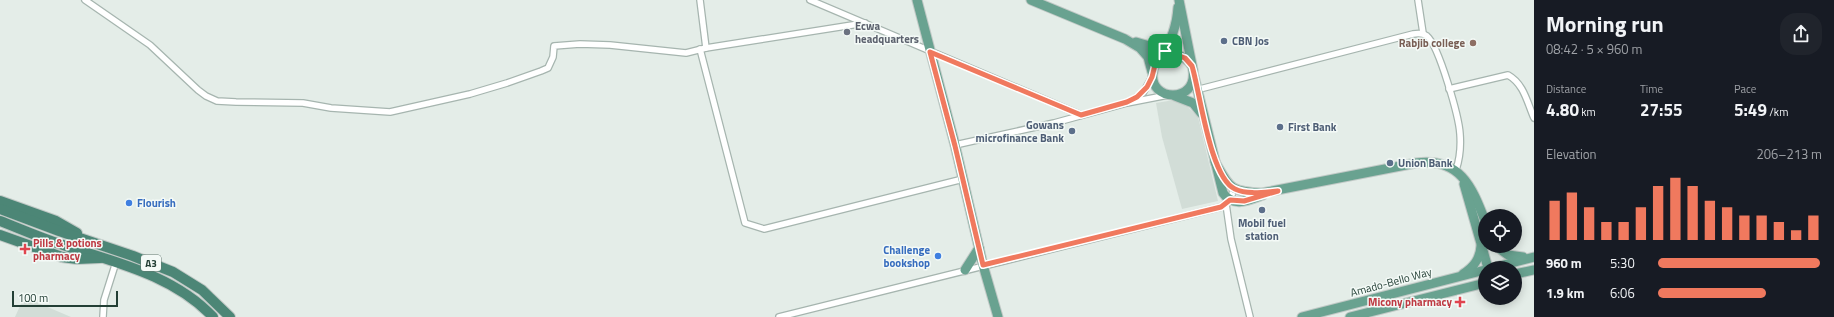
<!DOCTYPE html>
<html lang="en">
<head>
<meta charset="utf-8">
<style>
	:root { --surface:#171b24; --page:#20242c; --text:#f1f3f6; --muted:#9ea1a6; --accent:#f0795e }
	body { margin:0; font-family:"Titillium Web",sans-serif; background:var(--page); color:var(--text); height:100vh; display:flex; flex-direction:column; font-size:15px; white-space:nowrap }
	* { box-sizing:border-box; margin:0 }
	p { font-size:13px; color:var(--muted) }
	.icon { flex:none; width:22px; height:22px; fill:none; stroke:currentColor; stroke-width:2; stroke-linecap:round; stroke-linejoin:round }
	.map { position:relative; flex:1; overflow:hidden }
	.details { display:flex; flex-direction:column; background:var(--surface); width:300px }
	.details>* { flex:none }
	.controls { position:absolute; left:1478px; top:209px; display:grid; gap:8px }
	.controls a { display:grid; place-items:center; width:44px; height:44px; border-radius:50%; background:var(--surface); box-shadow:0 2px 10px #0003; font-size:20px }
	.scale { position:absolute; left:12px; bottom:10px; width:106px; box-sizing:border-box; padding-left:4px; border:2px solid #233f35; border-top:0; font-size:11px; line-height:14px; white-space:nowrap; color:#233f35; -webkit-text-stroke:3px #f4faf7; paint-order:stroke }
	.pin { position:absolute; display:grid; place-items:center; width:34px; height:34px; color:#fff; margin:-17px; border-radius:8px; box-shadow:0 2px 6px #0006 }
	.round { display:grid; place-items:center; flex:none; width:42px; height:42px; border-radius:16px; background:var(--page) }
	.head { display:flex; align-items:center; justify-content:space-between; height:68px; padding:0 12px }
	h1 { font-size:22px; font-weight:700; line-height:30px }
	.stats { display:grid; grid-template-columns:repeat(3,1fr); gap:6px; height:68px; padding:4px 12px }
	.stats div { display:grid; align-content:center }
	.stats b { font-size:17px; font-weight:700 }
	.stats small { font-size:11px; font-weight:400 }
	.stats p { font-size:11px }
	.chart { height:112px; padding:8px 12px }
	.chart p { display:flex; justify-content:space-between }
	.chart svg { width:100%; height:72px; margin-top:4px; stroke:var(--accent); stroke-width:6 }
	ul { padding:0 12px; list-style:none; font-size:13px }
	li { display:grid; grid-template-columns:64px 48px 1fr; align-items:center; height:30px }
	li i { height:10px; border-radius:5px; background:var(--accent) }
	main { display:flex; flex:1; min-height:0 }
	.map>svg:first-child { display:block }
</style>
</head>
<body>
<main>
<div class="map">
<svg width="1534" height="317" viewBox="0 0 1534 317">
	<rect width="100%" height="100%" fill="#e4ede8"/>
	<!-- built -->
	<g fill="#d2ddd7">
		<polygon points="1174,100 1186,105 1198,117 1218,201 1182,209 1162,137 1156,103"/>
		<polygon points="24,297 71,317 15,317"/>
	</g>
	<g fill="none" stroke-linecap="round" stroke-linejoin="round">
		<!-- minor casing -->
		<g stroke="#a6b5af" stroke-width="8">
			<g id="minor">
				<polyline points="85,0 150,45 198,90 206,96 217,101 236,102 303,103 331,108 390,112 470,94 507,83 541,71 548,68 553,57 554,46 580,44 610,45 686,53 706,48 865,23"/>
				<polyline points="700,0 706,48"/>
				<polyline points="810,0 1081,115"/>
				<polyline points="1418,0 1423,33"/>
				<polyline points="700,49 745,223 764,229 963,179"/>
				<path d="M1449,89L1508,75C1524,84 1527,102 1534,118"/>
				<path d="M1196,90L1413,34C1418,33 1423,33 1427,36C1439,46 1459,117 1460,134C1461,147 1460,158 1456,170"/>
				<polyline points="1131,101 1143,93 1152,77"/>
				<polyline points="955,145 1054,123 1127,103 1168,95"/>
				<polyline points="1226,204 1231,239 1250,317"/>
				<polyline points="103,317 104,300 116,262"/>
				<polyline points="779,317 1221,207 1230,200 1234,189"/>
			</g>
		</g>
		<!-- primary casing -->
		<g stroke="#c1c9c6" stroke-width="11">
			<g id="primary">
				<polyline points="917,0 955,145 983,265 998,317"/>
				<polyline points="1031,0 1125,39 1140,48 1148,57 1152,72"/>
				<path d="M1179,0L1193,70C1198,104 1148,102 1153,72C1153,67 1156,62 1160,59C1171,50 1185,55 1192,66"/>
				<polyline points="1136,42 1170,52"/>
				<path d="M1160,58C1171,42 1177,27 1178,7"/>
				<path d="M1194,76L1223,193C1233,208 1249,200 1263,195"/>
				<polyline points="1175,96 1193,103 1201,113"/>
				<path d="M1215,162C1230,188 1230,192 1262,193L1416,163C1459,157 1472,186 1485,221"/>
				<polyline points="1464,184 1488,268"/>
				<polyline points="1496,246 1508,255 1523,257"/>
				<polyline points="1492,268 1534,257"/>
				<polyline points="965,270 979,248"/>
				<path d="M1463,274C1474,267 1480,259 1481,246"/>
				<polyline points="1515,274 1534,270"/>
				<polyline points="1302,317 1485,270"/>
				<polyline points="1350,317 1485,283"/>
			</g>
		</g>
		<!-- trunk casing -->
		<g stroke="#c1c9c6" stroke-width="12">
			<g id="trunk">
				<polyline points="0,201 56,221 77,233"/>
				<polyline points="0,209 59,231 133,256 173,272 202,290 230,317"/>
				<path d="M0,221C18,228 36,236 54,242C109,261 172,273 213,317"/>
				<polyline points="0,235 62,257 77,259 100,258"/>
			</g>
		</g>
		<!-- minor -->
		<use href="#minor" stroke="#fff" stroke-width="5.5"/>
		<!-- primary -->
		<use href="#primary" stroke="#69a290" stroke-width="9"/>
		<!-- trunk -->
		<use href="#trunk" stroke="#4c8676" stroke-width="10"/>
	</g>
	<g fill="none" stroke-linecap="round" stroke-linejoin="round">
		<!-- route casing -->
		<g stroke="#fff" stroke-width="8">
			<path id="route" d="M1165,51L1185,58L1192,66C1200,92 1210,178 1235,189C1248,195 1264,192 1278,191L1244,201L1230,200L1221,207L983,265L955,146L930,52L1081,115L1127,102L1137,97L1147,87L1152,77L1155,65Z"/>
		</g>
		<!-- route -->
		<use href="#route" stroke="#f0795e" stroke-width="5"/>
	</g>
	<!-- markers -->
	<circle fill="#6b7280" stroke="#f4faf7" stroke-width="1.5" cx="847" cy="32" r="4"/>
	<g fill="#5c6f8a" stroke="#f4faf7" stroke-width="1.5">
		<circle cx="1224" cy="41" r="4"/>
		<circle cx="1280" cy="127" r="4"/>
		<circle cx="1072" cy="131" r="4"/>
		<circle cx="1390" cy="163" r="4"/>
		<circle cx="1262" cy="210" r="4"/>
	</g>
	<circle fill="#8d6e63" stroke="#f4faf7" stroke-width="1.5" cx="1473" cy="43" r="4"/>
	<g fill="#3f7fe0" stroke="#f4faf7" stroke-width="1.5">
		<circle cx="129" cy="203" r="4"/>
		<circle cx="938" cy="256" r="4"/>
	</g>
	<g fill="#e0444e" stroke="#f4faf7" stroke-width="1.5">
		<path d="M23 243h4v4h4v4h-4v4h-4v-4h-4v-4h4z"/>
		<path d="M1458 296h4v4h4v4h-4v4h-4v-4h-4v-4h4z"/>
	</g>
	<g text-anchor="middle" stroke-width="3" stroke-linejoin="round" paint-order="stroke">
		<!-- shield labels -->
		<rect fill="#f4faf7" stroke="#62776f" stroke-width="1" x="141" y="255" width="20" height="16" rx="3"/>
		<g font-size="10" font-weight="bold" fill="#233f35">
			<text x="151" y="267">A3</text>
		</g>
		<!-- worship labels -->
		<g font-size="11" font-weight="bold" fill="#5b616d" stroke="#f4faf7" text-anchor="start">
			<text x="855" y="30">Ecwa<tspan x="855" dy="13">headquarters</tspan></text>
		</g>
		<!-- service labels -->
		<g font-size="11" font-weight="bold" fill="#4e5e75" stroke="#f4faf7" text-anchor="start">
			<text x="1232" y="45">CBN Jos</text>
			<text x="1064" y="129" text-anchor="end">Gowans<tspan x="1064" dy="13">microfinance Bank</tspan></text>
			<text x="1288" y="131">First Bank</text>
			<text x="1398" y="167">Union Bank</text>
			<text x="1262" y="227" text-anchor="middle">Mobil fuel<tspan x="1262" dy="13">station</tspan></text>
		</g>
		<!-- education labels -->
		<g font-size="11" font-weight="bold" fill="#785e54" stroke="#f4faf7" text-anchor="end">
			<text x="1465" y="47">Rabjib college</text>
		</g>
		<!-- shop labels -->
		<g font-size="11" font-weight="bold" fill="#366cbe" stroke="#f4faf7" text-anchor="start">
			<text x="137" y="207">Flourish</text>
			<text x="930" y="254" text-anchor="end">Challenge<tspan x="930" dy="13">bookshop</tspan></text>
		</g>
		<!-- health labels -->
		<g font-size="11" font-weight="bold" fill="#be3a42" stroke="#f4faf7" text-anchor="start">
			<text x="33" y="247">Pills &amp; potions<tspan x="33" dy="13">pharmacy</tspan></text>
			<text x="1452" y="306" text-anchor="end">Micony pharmacy</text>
		</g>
		<!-- street labels -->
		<g font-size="11" fill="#233f35" stroke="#f4faf7">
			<text transform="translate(1391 282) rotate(-15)" y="4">Amado-Bello Way</text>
		</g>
	</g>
</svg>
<div class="controls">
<a><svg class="icon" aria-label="locate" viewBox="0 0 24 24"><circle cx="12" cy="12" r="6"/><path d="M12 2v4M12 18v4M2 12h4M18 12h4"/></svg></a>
<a><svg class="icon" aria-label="layers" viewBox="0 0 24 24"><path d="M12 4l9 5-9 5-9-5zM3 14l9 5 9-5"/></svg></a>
</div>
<div class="scale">100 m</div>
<div class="pin" style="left:1165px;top:51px;background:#1e9e55"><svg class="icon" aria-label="arrive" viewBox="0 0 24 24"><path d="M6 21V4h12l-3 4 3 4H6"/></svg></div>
</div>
<section class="details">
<div class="head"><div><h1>Morning run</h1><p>08:42 · 5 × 960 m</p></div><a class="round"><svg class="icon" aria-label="share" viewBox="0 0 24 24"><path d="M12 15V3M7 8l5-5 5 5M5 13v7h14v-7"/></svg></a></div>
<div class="stats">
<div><p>Distance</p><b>4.80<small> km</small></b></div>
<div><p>Time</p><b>27:55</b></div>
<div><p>Pace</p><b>5:49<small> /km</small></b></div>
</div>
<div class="chart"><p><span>Elevation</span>206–213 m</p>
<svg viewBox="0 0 160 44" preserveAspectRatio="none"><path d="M5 44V20M15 44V15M25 44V24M35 44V33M45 44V33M55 44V24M65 44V11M75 44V6M85 44V11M95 44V20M105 44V24M115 44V29M125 44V29M135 44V33M145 44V38M155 44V29"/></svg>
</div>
<ul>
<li><b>960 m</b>5:30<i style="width:99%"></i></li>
<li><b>1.9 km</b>6:06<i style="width:66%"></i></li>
</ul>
</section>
</main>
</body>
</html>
